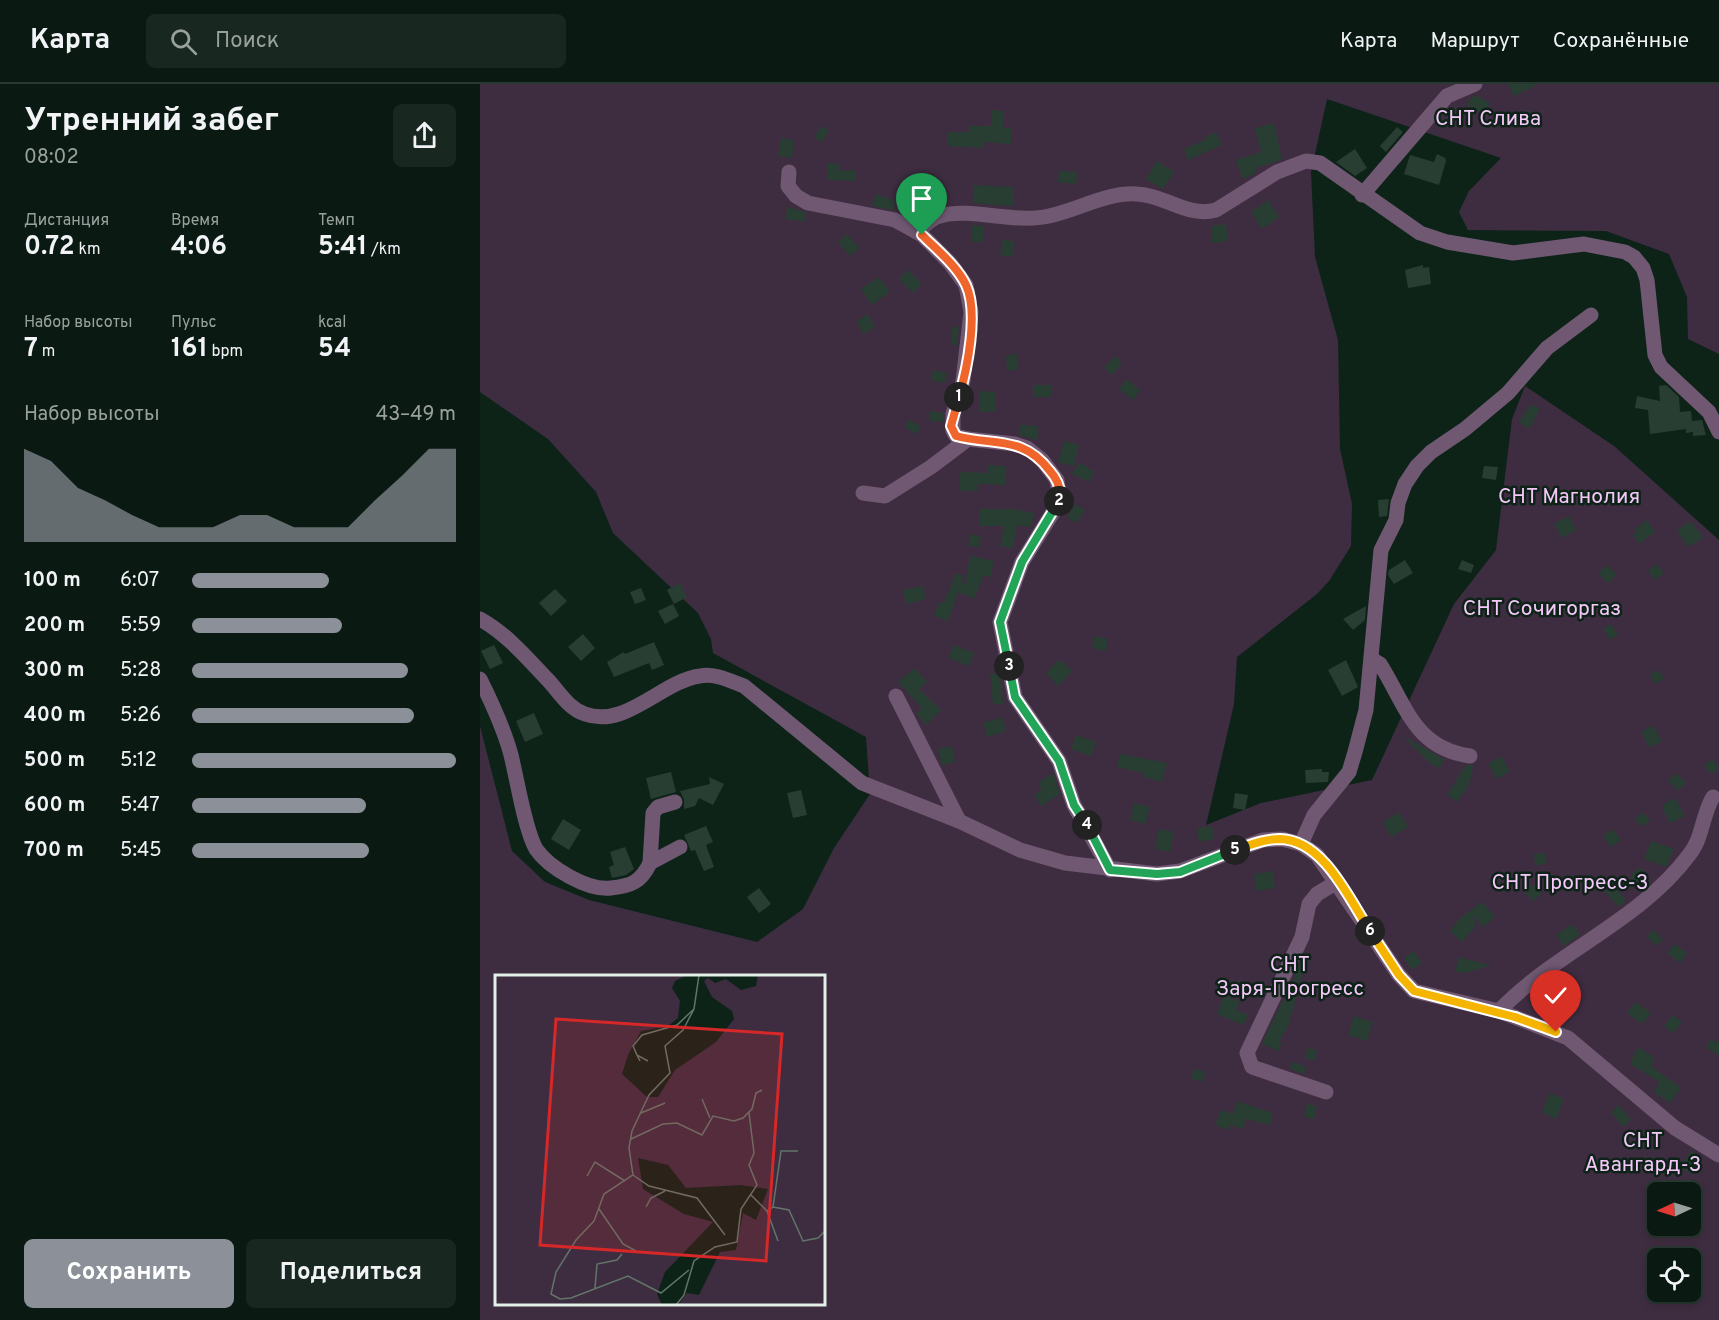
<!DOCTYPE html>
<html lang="ru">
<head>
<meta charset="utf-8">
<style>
	:root { --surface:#0a1a12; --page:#182720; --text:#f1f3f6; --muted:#99a19f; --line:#2a3832; --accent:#8c9099 }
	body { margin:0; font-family:Overpass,sans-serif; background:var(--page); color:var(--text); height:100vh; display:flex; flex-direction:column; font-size:22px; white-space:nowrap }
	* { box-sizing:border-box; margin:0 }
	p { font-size:20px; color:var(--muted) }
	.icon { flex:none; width:33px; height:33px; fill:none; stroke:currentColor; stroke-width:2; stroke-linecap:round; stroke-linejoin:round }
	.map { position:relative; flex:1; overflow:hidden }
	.sheet { display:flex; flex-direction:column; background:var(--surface); width:480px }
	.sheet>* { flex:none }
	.needle { width:39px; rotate:266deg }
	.fabs { position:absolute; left:1167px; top:1098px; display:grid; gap:12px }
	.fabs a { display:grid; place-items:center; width:54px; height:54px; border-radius:9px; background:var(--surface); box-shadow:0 3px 9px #0003,0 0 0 2px var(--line); font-size:30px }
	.pin { position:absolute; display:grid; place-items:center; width:51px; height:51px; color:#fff; margin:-62px -26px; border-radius:50% 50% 50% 0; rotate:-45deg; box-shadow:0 0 6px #0007 }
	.pin .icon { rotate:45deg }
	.km { position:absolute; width:30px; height:30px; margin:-15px; border-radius:50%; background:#222; color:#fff; font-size:16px; line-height:30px; text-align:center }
	.round { display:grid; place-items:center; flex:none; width:63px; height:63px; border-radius:9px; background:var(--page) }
	.summary { display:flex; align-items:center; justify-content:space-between; height:102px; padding:0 24px }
	h1 { font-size:33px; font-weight:700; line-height:45px }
	.figures { display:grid; grid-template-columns:repeat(3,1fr); gap:9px; height:102px; padding:6px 24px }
	.figures div { display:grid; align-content:center }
	.figures b { font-size:26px; font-weight:700 }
	.figures small { font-size:16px; font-weight:400 }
	.figures p { font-size:16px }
	.chart { height:168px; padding:12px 24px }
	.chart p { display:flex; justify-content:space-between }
	.chart svg { width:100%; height:108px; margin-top:6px; fill:var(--accent); opacity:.7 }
	.button { display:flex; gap:12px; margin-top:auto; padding:12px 24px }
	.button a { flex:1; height:69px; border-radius:9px; background:var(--accent); color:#fff; font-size:24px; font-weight:700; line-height:69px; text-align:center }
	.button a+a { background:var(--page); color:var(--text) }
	ul { padding:0 24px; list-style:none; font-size:20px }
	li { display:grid; grid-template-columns:96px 72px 1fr; align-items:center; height:45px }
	li i { height:15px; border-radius:8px; background:var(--accent) }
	header { display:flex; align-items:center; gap:36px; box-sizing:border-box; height:84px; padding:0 30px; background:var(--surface); border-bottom:2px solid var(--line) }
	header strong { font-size:28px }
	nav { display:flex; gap:33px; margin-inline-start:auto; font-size:21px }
	.search { width:420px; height:54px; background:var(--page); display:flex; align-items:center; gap:15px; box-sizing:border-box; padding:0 21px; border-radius:9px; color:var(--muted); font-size:22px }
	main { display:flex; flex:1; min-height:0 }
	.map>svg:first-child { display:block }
</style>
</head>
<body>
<header>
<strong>Карта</strong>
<div class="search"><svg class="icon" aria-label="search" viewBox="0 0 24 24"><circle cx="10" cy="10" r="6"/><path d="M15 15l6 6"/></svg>Поиск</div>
<nav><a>Карта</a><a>Маршрут</a><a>Сохранённые</a></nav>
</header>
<main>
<section class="sheet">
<div class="summary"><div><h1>Утренний забег</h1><p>08:02</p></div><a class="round"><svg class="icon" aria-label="share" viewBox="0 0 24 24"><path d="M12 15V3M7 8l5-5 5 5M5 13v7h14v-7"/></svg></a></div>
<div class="figures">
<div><p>Дистанция</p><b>0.72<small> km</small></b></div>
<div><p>Время</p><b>4:06</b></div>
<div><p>Темп</p><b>5:41<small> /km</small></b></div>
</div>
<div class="figures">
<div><p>Набор высоты</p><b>7<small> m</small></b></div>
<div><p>Пульс</p><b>161<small> bpm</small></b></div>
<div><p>kcal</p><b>54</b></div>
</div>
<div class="chart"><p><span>Набор высоты</span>43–49 m</p>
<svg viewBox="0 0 160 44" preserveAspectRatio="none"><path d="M0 44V6L10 11L20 22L30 27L40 33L50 38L60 38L70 38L80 33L90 33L100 38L110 38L120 38L130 27L140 17L150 6L160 6V44z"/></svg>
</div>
<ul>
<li><b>100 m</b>6:07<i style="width:52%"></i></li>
<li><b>200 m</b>5:59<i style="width:57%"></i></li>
<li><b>300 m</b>5:28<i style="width:82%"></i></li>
<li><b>400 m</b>5:26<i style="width:84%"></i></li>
<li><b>500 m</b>5:12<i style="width:100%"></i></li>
<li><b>600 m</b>5:47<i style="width:66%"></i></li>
<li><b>700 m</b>5:45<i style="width:67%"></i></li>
</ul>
<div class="button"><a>Сохранить</a><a>Поделиться</a></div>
</section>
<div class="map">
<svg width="1239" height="1236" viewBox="0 0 1239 1236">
	<rect width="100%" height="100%" fill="#0d2318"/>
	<!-- green -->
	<path fill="#3e2d40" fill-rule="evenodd" d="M0,0H1239V270L1208,255L1207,213L1189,170L1126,147L988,146L979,128L989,107L1021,74L847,15L831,88L835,173L858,256L860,365L872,420L871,462L849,497L837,510L757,573L754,620L726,741L781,719L892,696L974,520L1016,466L1032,335L1045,302L1134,362L1239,456V1236H0V642L32,767L65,798L109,816L277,858L323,825L354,764L390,710L386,653L233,569L231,555L218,529L133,449L116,408L68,355L0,308ZM16,892H344V1220H16ZM1178,1108H1210V1142H1178ZM1178,1174H1210V1208H1178Z"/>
	<!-- building -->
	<g fill="#283e33">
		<polygon points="1028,0 1059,0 1034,12"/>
		<polygon points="995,11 1010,19 1004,30 986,20"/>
		<polygon points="512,26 524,27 523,44 532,44 531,60 503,58 503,64 468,62 468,48 489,48 489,42 511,42"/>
		<polygon points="794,39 802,76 775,84 776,89 763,95 756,76 781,68 775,44"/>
		<polygon points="341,42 349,47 342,58 334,54"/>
		<polygon points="917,43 923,48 906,68 900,62"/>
		<polygon points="736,48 742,61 708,76 704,65 727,55 726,52"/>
		<polygon points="301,54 314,56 312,74 298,72"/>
		<polygon points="875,65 887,84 875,92 856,78"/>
		<polygon points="957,70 965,74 966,77 959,101 924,90 930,71 954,78"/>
		<polygon points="677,77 694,88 683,105 666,95"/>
		<polygon points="348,79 360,80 360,87 376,86 376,97 347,96"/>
		<polygon points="579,87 597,88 596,100 578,98"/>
		<polygon points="449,90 450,106 463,106 464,121 436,130 435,111 431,111 431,101 437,101 436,91"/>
		<polygon points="493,101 534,103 533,122 493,119"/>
		<polygon points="396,110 415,117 413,126 392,122"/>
		<polygon points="788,116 799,133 782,145 771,128"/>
		<polygon points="307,123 326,128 325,137 306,135"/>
		<polygon points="746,140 748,157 732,159 731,142"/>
		<polygon points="492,141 504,142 503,158 492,158"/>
		<polygon points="367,150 379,164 370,172 358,158"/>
		<polygon points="523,155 535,158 532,173 520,171"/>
		<polygon points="943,181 943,184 949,183 951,200 928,204 925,186"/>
		<polygon points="428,186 442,200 433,209 419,195"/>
		<polygon points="399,193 410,208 392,221 381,205"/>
		<polygon points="388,230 395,243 383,250 377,237"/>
		<polygon points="472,243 479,243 477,261 472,261"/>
		<polygon points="537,270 538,286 527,286 526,271"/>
		<polygon points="635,272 642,279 632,291 624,284"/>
		<polygon points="453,286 467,289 465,299 451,296"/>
		<polygon points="647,295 660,306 653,316 639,305"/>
		<rect x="553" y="301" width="18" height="12"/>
		<polygon points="1186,301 1199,313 1200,328 1211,327 1212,337 1222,336 1226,351 1213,352 1213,348 1206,349 1206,345 1170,350 1168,326 1155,324 1157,312 1180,317 1179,302"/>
		<polygon points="500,307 516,308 516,328 499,328"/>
		<polygon points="1051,320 1060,325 1049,345 1039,338"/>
		<polygon points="450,327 463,329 463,338 449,337"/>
		<polygon points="429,336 441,342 437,350 425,344"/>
		<polygon points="540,341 558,342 557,356 539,351"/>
		<polygon points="584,357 599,361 594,382 578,378"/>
		<polygon points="599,379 614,387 609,398 592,390"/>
		<polygon points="507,381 525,382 525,401 498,400 498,407 480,407 480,388 507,389"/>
		<polygon points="1004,382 1018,383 1016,396 1002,394"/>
		<polygon points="909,415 907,432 899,433 898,416"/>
		<polygon points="596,420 605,426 597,439 587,433"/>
		<polygon points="500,425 533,425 554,429 551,443 537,441 533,464 520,462 524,442 500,442"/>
		<polygon points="1089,432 1096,446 1082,454 1074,440"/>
		<polygon points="1167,436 1175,448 1159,460 1153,451 1157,448 1155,445"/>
		<polygon points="1211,437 1223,454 1208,463 1197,446"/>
		<polygon points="490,450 501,452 499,463 488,462"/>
		<polygon points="490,472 514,477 511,493 504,491 494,515 478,508 468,537 454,532 459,518 464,519 476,489 484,492 481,498 485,500"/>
		<polygon points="925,476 933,489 914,500 908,491 909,486"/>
		<polygon points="982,476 994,481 991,489 978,485"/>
		<polygon points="1178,480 1184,490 1174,496 1168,486"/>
		<polygon points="1126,481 1137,490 1129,499 1118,490"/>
		<polygon points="200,499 207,513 194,520 187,506"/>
		<polygon points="443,502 446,515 426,520 423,506"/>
		<polygon points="161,504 166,516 155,520 150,508"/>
		<polygon points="75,505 87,517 71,532 59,519"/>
		<polygon points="193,520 199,532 185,540 178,527"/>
		<polygon points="886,522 885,536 873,546 863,535"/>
		<polygon points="1131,540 1138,551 1130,556 1123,545"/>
		<polygon points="103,550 115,564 101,577 88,563"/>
		<polygon points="614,552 628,555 626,567 612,564"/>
		<polygon points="174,558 184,581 172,586 169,579 134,593 127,578 144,568 145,570"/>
		<polygon points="14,561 23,579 10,585 1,567"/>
		<polygon points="474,561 494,569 489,582 468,574"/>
		<polygon points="866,576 878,603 862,612 848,586"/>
		<polygon points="578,577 582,577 592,587 578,602 566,589"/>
		<polygon points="435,584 447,598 439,605 461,626 447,641 436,630 442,624 418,598"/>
		<polygon points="1179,586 1184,595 1175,600 1170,591"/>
		<polygon points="520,589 523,620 513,620 510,590"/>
		<polygon points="54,629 63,650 45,658 36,637"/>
		<polygon points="522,633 526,647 507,653 503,639"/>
		<polygon points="1173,641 1182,657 1170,664 1161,648"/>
		<polygon points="596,651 616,658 611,672 591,665"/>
		<polygon points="923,652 964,675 960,684 952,681"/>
		<polygon points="472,662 475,678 462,681 458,665"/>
		<polygon points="640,670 687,679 682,698 663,693 664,689 637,683"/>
		<polygon points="1021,672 1030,687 1017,695 1008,680"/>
		<polygon points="1232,675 1239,684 1231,690 1224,681"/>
		<polygon points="986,681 993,681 992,689 988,703 977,718 967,711"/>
		<polygon points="842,685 842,688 849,688 848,698 826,699 825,686"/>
		<polygon points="191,688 196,708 171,715 166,694"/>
		<polygon points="573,689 580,710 561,722 554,711 562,706 558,699"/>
		<polygon points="1196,689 1206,699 1198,707 1188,697"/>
		<polygon points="229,693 244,700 233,721 219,714 215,722 204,725 204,716 200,707 230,700"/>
		<polygon points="321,706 327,731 313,734 307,709"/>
		<polygon points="755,709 768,711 765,726 753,724"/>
		<polygon points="1195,714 1205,732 1190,739 1183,725 1184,720"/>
		<polygon points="654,719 670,723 665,740 650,736"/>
		<polygon points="919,728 928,743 911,753 903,738"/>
		<polygon points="1163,728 1170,736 1162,743 1155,735"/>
		<polygon points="83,735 101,746 89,766 71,755"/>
		<polygon points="226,742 233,758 226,761 234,783 224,787 215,766 211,767 204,751"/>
		<polygon points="732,742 734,755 719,758 717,744"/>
		<polygon points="679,745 694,748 690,768 675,765"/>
		<polygon points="1133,745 1141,756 1131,763 1123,752"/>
		<polygon points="1171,757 1194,765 1186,783 1164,775"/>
		<polygon points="145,763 154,785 146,791 132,794 129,783 134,781 130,768"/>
		<polygon points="1065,769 1065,780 1055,781 1054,770"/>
		<polygon points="1159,783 1166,790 1157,799 1150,792"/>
		<polygon points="793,787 795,804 776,807 774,790"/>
		<polygon points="1053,800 1062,809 1053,817 1045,808"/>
		<polygon points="1132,801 1146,816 1139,823 1125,808"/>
		<polygon points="279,804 291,820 279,829 267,813"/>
		<polygon points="1002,818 1015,833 1003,843 993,830 996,842 982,858 970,847 980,834"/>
		<polygon points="1092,840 1100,851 1084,862 1076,851"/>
		<polygon points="1173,846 1183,855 1177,862 1167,853"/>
		<polygon points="1195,860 1207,869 1200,879 1187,869"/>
		<polygon points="934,867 942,879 932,886 924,874"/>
		<polygon points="823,873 830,877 818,899 820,900 808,942 799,957 802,959 798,967 782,959 803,916 805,917"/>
		<polygon points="979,873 990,876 1011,881 986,889 975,887"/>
		<polygon points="1065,906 1075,916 1062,929 1052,919"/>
		<polygon points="744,911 760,918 756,926 768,931 763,941 737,930"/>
		<polygon points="1086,916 1095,924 1086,933 1078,925"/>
		<polygon points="1156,918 1171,929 1162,940 1147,929"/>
		<polygon points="1193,931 1202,938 1193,949 1184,942"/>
		<polygon points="874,932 893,938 887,957 868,951"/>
		<polygon points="1230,955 1239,959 1239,971 1226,964"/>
		<polygon points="1158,963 1175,974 1171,982 1201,1004 1190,1019 1174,1008 1180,998 1150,980"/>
		<polygon points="828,964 837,966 835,977 825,974"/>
		<polygon points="812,978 826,983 824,990 810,985"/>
		<polygon points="714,984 725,988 722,998 711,994"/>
		<polygon points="1070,1009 1084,1015 1076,1035 1062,1028"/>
		<polygon points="757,1017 793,1029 790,1041 766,1035 763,1045 750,1041 749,1046 735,1041 741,1026 753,1030"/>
		<polygon points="827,1020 837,1022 834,1035 824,1033"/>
		<polygon points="1139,1021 1151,1036 1143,1043 1131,1028"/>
		<polygon points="1211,1067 1220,1074 1209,1089 1200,1082"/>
	</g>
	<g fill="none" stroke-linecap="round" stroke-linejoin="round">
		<!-- minor -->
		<g stroke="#705872" stroke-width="15">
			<polyline points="309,88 308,102 316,112 328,119 415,136 442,151 470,179 486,201 491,228 483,297 473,330 473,347 476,352 488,355 535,360 547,364 562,376 577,396 580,417 542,478 520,538 535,613 579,677 594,721 630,786"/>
			<polyline points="882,111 967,12 995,0"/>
			<path d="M438,147C445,142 451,134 460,132C491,123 534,140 569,132C598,126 627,108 657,110C685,111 708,134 736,126L797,88L826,77L840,79L940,149L967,158L1033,169L1104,160L1145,168L1154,173L1163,184L1167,196L1175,271L1181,283L1229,328L1239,348"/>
			<polyline points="383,409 405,412 451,383 488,355"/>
			<path d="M0,535C27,550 47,574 68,596C80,609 88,624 105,630C146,645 182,597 220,592C235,589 250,597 264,602L382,699L479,737L540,766L585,779L677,790L700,787L783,756L802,755L821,760L837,771L919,891L934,907L1019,927L1088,954L1195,1044L1239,1071"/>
			<path d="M892,575L900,580C926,621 934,664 990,672"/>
			<path d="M0,595C12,619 24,645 31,671C37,695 45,746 56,765C69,784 108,807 131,804C151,802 161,798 170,779"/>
			<polyline points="416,612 479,737"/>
			<polyline points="195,718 178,723 173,729 170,779 200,763"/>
			<polyline points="821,760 834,731 869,688 875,668 886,626 901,466 916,436 918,419 925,400 937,382 951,368 985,345 1028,309 1067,264 1111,231"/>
			<path d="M1019,927C1075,868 1159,838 1209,771C1223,754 1222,731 1233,713"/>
			<polyline points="846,1008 772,983 767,969 822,853 829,820 837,810 857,798"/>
		</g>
	</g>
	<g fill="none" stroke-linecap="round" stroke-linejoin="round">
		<!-- split-1 casing -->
		<g stroke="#fff" stroke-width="12">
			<path id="split-1" d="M442,151C457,166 477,182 486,201C499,229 487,285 479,313"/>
		</g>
		<!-- split-2 casing -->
		<g stroke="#fff" stroke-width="12">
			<path id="split-2" d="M479,313L471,342L476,352C514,362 543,351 570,387C578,396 582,405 579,417"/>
		</g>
		<!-- split-3 casing -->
		<g stroke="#fff" stroke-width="12">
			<polyline id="split-3" points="529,582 520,538 542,478 579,417"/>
		</g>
		<!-- split-4 casing -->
		<g stroke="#fff" stroke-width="12">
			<polyline id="split-4" points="529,582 535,613 579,677 594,721 607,741"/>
		</g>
		<!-- split-5 casing -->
		<g stroke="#fff" stroke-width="12">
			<polyline id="split-5" points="607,741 630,786 677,790 700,788 755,766"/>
		</g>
		<!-- split-6 casing -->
		<g stroke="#fff" stroke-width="12">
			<path id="split-6" d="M755,766C770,761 784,755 800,755C844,756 869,815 890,847"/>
		</g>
		<!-- split-7 casing -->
		<g stroke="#fff" stroke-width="12">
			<polyline id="split-7" points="890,847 919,891 934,907 1035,933"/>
		</g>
		<!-- split-8 casing -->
		<g stroke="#fff" stroke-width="12">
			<polyline id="split-8" points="1035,933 1076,948"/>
		</g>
		<!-- split-1 -->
		<use href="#split-1" stroke="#f0652b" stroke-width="8"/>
		<!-- split-2 -->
		<use href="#split-2" stroke="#f0652b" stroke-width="8"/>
		<!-- split-3 -->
		<use href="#split-3" stroke="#22a559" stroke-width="8"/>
		<!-- split-4 -->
		<use href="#split-4" stroke="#22a559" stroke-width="8"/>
		<!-- split-5 -->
		<use href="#split-5" stroke="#22a559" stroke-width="8"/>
		<!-- split-6 -->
		<use href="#split-6" stroke="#f5b400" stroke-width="8"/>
		<!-- split-7 -->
		<use href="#split-7" stroke="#f5b400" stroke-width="8"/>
		<!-- split-8 -->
		<use href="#split-8" stroke="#f5b400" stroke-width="8"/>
	</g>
	<g text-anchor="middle" stroke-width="5" stroke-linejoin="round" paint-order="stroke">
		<!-- park labels -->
		<g font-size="21" fill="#f5c8f9" stroke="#0d2318">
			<text x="1008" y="41">СНТ Слива</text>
			<text x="1089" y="419">СНТ Магнолия</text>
			<text x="1062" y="531">СНТ Сочигоргаз</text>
			<text x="1090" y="805">СНТ Прогресс-3</text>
			<text x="810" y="887">СНТ<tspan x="810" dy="24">Заря-Прогресс</tspan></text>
			<text x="1163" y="1063">СНТ<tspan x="1163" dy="24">Авангард-3</tspan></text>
		</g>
	</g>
	<!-- overview -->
	<g transform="translate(15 891)">
		<rect width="330" height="330" fill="#0d2318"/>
		<path d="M0,0H192L180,6L177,13L185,26L183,43L173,51L146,56L133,80L127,99L152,122H163L180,95L221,67L239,44L237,36L217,22L209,6L213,3L220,8L231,4L246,15L261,11L263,0H324L330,5V330H183L192,318L204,320L225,277L241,275L248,238L261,245L273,214L245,210L191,213L173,190L143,183L148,214L189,239L218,247L170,297L162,319L167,330H0Z" fill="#3e2d40"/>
		<path fill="none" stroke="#62756b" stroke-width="1.5" d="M142,80L138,71L147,60L182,50L199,34M145,86L142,80L153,86M207,124L215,143M146,138L170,128M136,164L168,149L182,148L207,160L218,141L239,146L248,143L257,134L261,118L267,115M138,200L154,211L202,223L230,260M92,201L100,187L130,206M255,219L272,236L283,266M151,232L156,223L170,216M278,232L294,235L308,266L323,263L330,256M104,234L128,269L141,276M272,236L278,232L286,176H303M194,295L166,318L133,301L76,323L65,324L56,319L61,297L81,265L99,246L109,219L138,200L134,173L137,156L154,120L175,98L170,71L188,55L199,34L204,0M100,313L102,289L122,285L127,279M181,330L189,320L199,286L220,272L242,267L246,234L262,210L254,190L259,178L254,138"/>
		<path fill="#d62828" fill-opacity="0.15" stroke="#d62828" stroke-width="3" d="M61,44L287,59L271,286L45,270Z"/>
		<rect width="330" height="330" fill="none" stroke="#e2f0e8" stroke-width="3"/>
	</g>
</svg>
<div class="fabs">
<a><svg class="needle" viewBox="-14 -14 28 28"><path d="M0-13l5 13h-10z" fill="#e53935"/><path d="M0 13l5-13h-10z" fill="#99a19f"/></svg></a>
<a><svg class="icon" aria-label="locate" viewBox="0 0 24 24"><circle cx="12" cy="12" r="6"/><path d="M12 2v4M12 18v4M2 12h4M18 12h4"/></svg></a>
</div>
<div class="pin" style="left:442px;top:151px;background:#1e9e55"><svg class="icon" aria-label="arrive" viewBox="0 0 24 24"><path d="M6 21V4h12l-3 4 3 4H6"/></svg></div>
<div class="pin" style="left:1076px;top:948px;background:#d93025"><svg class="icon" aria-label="check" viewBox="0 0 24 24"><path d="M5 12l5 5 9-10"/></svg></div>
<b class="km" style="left:479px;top:313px">1</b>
<b class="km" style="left:579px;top:417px">2</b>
<b class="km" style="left:529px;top:582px">3</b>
<b class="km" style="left:607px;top:741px">4</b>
<b class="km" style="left:755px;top:766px">5</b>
<b class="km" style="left:890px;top:847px">6</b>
</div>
</main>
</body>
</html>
